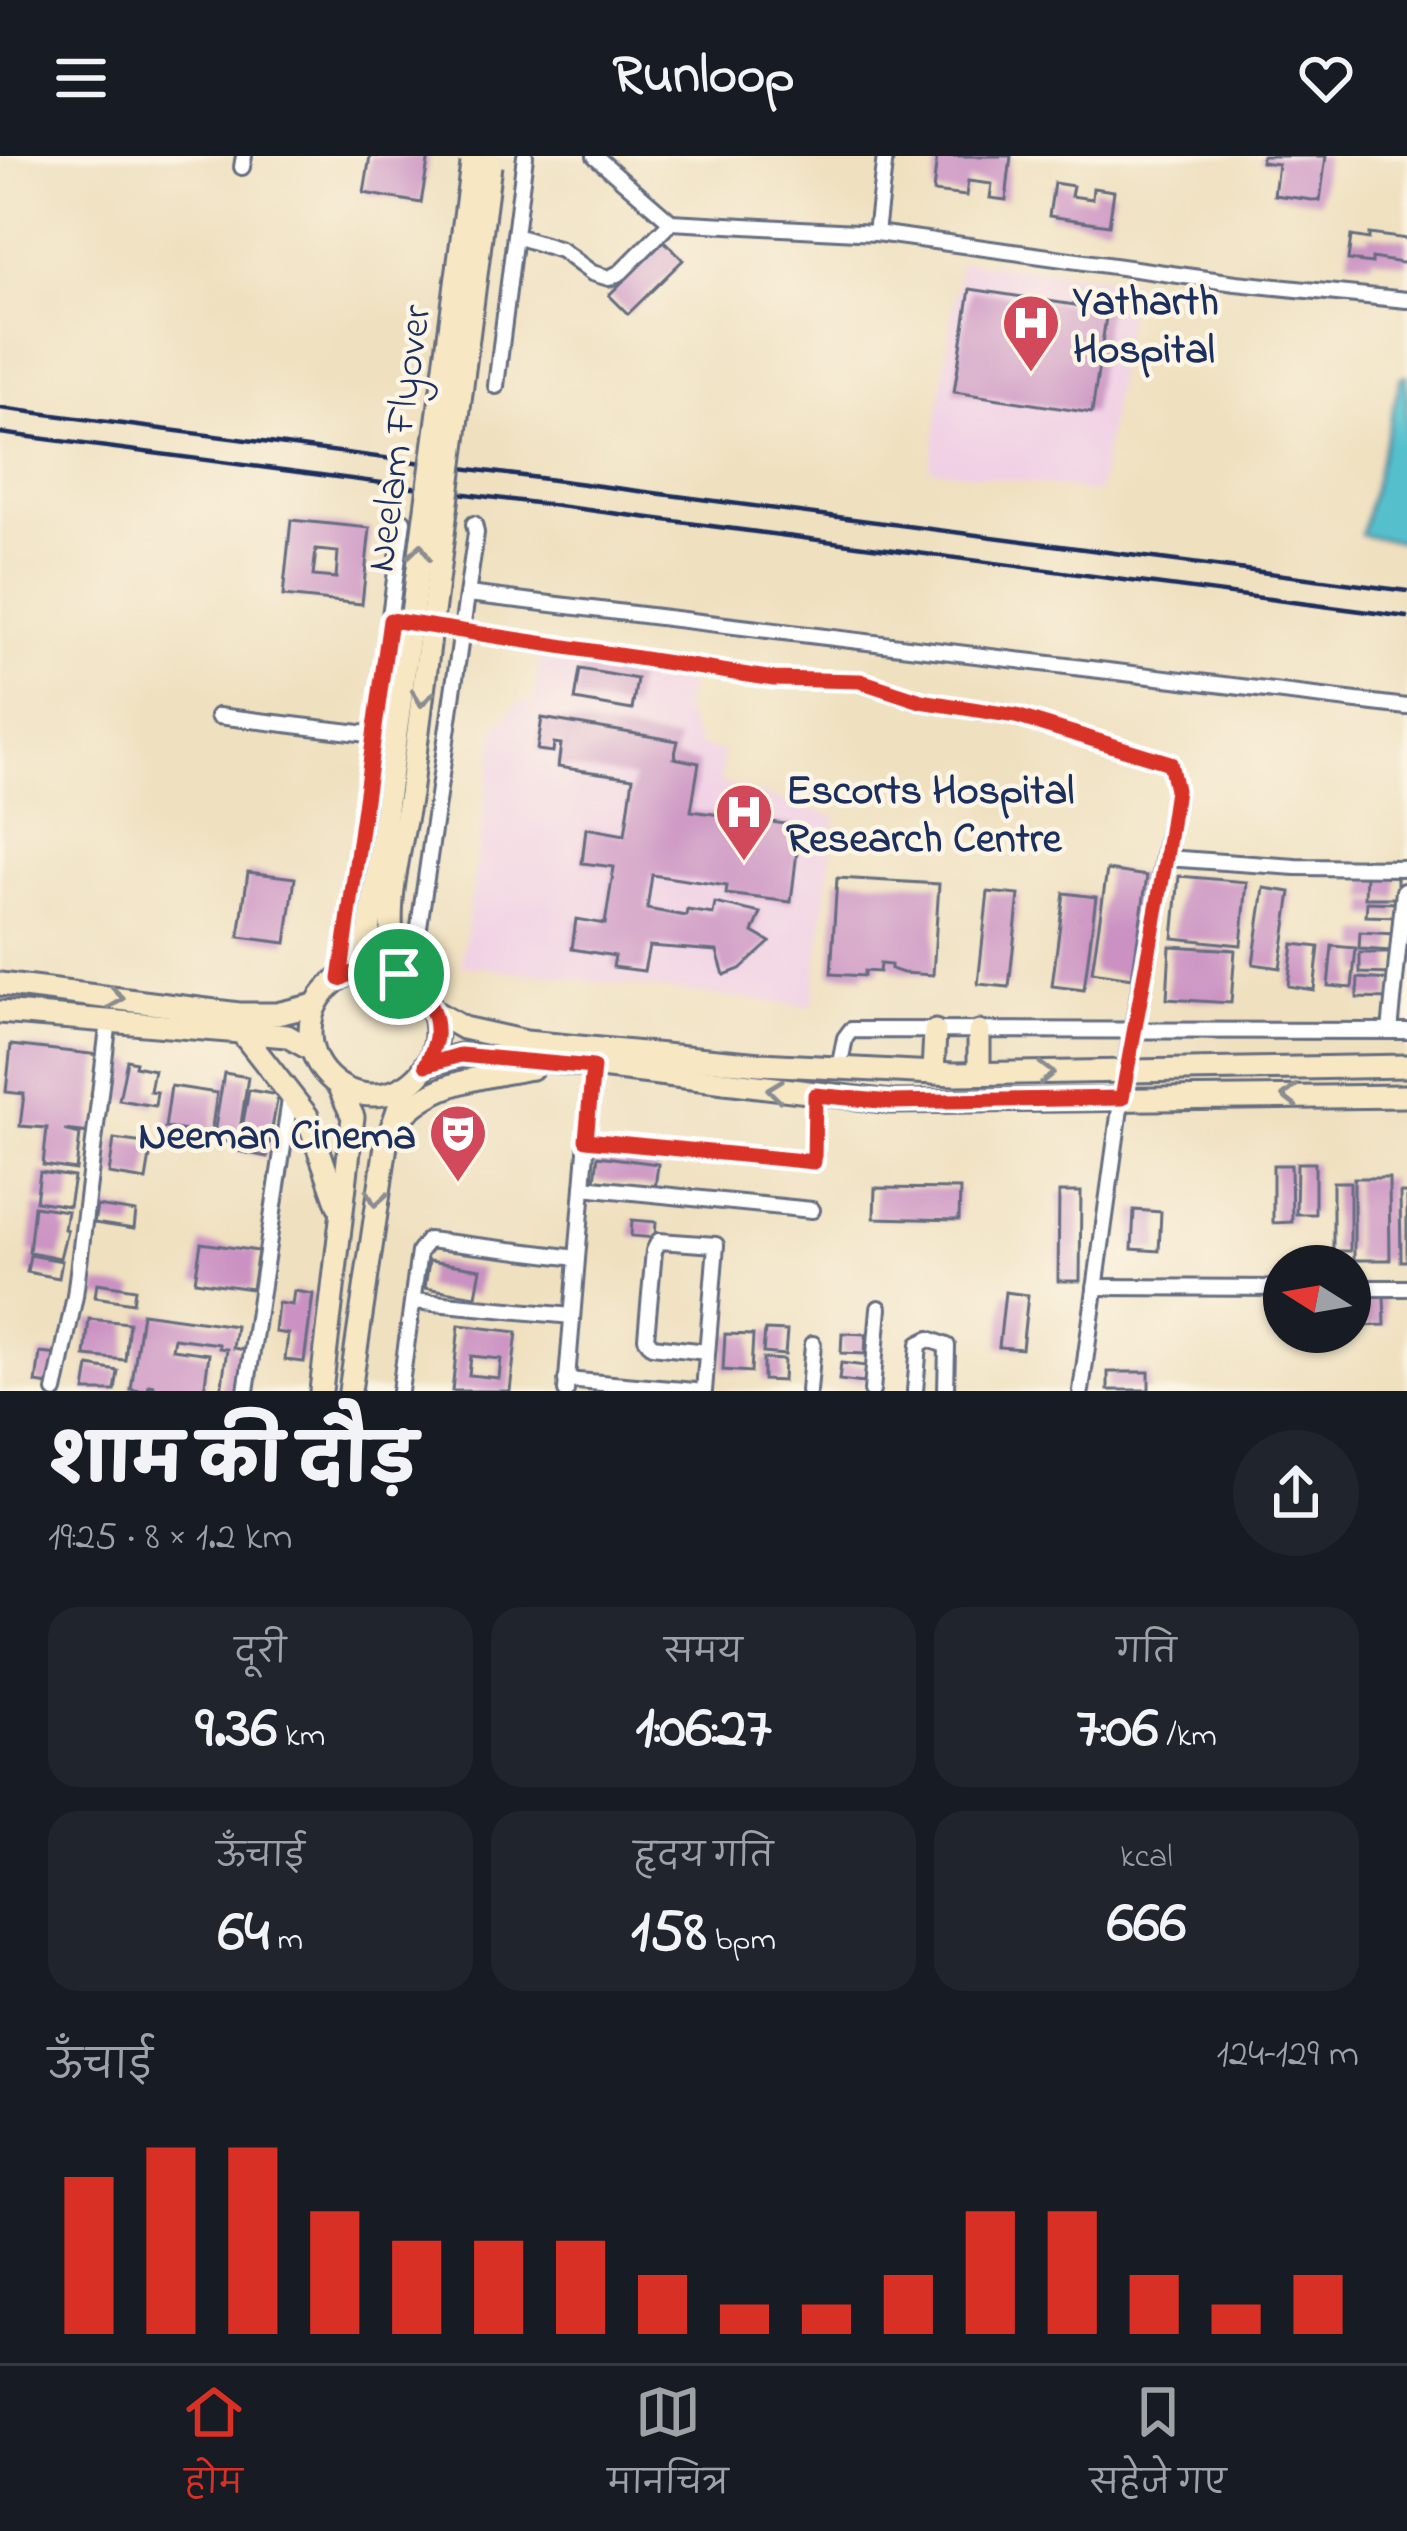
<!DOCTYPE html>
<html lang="hi">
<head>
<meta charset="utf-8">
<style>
	:root { --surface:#171b24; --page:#20242c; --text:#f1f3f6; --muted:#9ea1a6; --line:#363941; --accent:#d93025 }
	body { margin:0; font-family:"Indie Flower","Playpen Sans Deva",sans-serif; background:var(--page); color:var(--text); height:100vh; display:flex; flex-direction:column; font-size:45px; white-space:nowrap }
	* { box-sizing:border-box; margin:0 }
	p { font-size:39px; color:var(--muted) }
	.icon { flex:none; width:66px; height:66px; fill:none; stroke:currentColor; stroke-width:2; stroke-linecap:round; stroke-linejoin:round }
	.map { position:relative; height:1235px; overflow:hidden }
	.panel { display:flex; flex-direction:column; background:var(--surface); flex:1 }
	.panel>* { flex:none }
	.needle { width:78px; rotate:281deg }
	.fabs { position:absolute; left:1263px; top:1089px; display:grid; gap:24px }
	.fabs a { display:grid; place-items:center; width:108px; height:108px; border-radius:50%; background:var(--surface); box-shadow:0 3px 9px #0004; font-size:60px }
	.pin { position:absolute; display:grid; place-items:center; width:102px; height:102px; color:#fff; margin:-51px; border:6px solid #fff; border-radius:50%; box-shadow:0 3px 12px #0007 }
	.round { display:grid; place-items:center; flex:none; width:126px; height:126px; border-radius:63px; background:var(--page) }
	.summary { display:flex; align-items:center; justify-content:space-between; height:204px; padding:0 48px }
	h1 { font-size:66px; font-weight:800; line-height:90px }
	.metrics { display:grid; grid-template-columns:repeat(3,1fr); gap:18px; height:204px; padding:12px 48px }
	.metrics div { display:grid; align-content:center; border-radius:30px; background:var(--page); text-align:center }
	.metrics b { font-size:60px; font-weight:800 }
	.metrics small { font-size:33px; font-weight:400 }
	.metrics p { font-size:33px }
	.chart { height:336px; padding:24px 48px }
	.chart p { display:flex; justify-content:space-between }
	.chart svg { width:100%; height:216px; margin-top:12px; stroke:var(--accent); stroke-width:6 }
	header { display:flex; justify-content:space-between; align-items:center; height:156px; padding:0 48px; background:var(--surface); font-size:54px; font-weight:800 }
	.menu { display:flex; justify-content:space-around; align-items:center; height:168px; border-top:3px solid var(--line); background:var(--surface); font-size:33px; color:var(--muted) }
	.menu a { display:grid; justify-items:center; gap:6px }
	.menu .on { color:var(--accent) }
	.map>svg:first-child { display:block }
</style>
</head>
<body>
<header><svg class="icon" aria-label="menu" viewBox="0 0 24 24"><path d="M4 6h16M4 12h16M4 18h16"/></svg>Runloop<svg class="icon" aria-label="heart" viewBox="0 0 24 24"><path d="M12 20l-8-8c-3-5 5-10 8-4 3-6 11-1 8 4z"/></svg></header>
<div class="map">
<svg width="1407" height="1235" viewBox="0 0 1407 1235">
	<rect width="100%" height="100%" fill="#fcf5e5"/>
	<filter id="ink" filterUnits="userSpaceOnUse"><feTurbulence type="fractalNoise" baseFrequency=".00833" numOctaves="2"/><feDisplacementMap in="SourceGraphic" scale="24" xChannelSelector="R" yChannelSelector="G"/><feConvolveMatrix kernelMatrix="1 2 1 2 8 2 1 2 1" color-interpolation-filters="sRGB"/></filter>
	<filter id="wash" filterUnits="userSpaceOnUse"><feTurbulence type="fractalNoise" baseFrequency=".004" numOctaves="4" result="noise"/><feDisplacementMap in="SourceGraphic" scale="48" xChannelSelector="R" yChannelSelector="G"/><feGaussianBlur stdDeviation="2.7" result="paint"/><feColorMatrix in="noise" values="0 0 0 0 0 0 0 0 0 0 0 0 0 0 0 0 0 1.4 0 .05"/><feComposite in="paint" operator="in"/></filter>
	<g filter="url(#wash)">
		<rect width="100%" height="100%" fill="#efe0bf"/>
		<!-- built -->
		<g fill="#f0d0e5">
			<polygon points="960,105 1133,124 1098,337 930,312"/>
			<polygon points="540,501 689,523 684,555 700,590 723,596 720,626 836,661 812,851 461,809 497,568 519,546 534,547"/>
		</g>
		<!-- water -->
		<polygon fill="#54c0cc" stroke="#387895" stroke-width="3" points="1407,219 1407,387 1361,379 1401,221"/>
		<g id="blocks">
			<!-- building -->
			<g fill="#ca91c2" fill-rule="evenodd">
				<polygon points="370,0 429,0 421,47 364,37"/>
				<polygon points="937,0 1011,0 1006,44 990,42 992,28 968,25 966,40 933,36"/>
				<polygon points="1262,0 1326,0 1320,45 1274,39 1278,8 1261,6"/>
				<polygon points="1054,27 1073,30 1071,40 1092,43 1093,32 1114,35 1109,69 1049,60"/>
				<polygon points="1369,78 1407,83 1407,108 1372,102 1372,107 1348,104 1351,80 1369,83"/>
				<polygon points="664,85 683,104 628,158 609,139"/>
				<polygon points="970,133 1107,154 1092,257 954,236"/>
				<path d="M291,364L370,372L362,448L283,440ZM316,394L338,396L336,422L313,420Z"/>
				<polygon points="580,513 637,523 632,554 575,544"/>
				<polygon points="542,562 678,585 674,602 699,607 691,655 800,670 791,746 726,738 727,730 652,719 647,753 686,760 687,754 713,758 715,747 761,757 753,776 770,786 740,813 724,819 717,795 649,790 644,815 613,811 615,800 572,793 576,763 605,768 614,711 582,707 586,672 625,679 633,622 558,611 561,588 554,587 553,596 537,594"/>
				<polygon points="1107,714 1147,720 1132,822 1092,816"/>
				<polygon points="248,716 295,722 286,787 239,781"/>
				<polygon points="1366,719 1397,720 1397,742 1365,742"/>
				<polygon points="1179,720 1247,726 1241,789 1173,782"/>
				<polygon points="837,722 939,728 933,819 903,817 891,813 891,809 880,808 879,816 864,815 864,820 831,818"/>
				<polygon points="1264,732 1291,736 1280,812 1253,808"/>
				<polygon points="988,736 1019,739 1009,831 978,828"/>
				<polygon points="1064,737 1096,741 1084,834 1052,830"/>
				<polygon points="1367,746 1397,747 1397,761 1366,760"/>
				<polygon points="1360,776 1394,778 1393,795 1359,793"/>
				<polygon points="1293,788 1319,791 1314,834 1288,830"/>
				<polygon points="1170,790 1235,794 1231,847 1167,843"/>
				<polygon points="1332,790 1356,792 1352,832 1328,830"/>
				<polygon points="1360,797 1392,797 1392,818 1360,817"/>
				<polygon points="1358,822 1390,824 1389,843 1357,842"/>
				<polygon points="11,889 100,899 91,977 64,974 80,978 76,1014 43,1009 47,972 20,970 24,938 6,936"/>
				<polygon points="127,904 136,906 135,910 154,914 150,935 157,936 155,950 119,944"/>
				<polygon points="224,917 248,921 238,988 213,984"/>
				<polygon points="171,930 217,937 211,978 165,972"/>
				<polygon points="249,934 278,939 267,1001 238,995"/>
				<polygon points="114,983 152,988 146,1024 109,1018"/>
				<polygon points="598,1000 658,1008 655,1032 595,1024"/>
				<polygon points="1297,1007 1315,1007 1315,1058 1296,1058"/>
				<polygon points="1273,1009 1291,1009 1292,1066 1273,1067"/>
				<polygon points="40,1016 74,1021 69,1050 36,1045"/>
				<polygon points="1354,1022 1389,1022 1390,1104 1354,1104"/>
				<rect x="1333" y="1026" width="17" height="69"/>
				<polygon points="875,1032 960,1033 959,1064 874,1062"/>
				<polygon points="1059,1036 1081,1036 1080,1125 1058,1125"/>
				<polygon points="1400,1037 1407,1037 1407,1105 1401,1105"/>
				<polygon points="34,1050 67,1055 64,1073 67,1074 60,1102 29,1096"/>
				<polygon points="97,1050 136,1056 134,1073 94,1067"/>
				<polygon points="1134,1054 1161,1056 1159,1095 1132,1093"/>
				<polygon points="632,1064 656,1066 655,1082 631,1080"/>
				<polygon points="201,1087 258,1095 252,1133 195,1125"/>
				<polygon points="30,1099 62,1105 59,1122 27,1116"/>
				<polygon points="429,1105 481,1113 476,1140 425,1132"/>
				<polygon points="97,1127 135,1133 133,1147 95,1141"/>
				<polygon points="294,1135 313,1138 304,1206 285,1204 288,1178 275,1176 278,1147 292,1149"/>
				<polygon points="1005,1136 1028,1139 1022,1193 999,1191"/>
				<polygon points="1384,1139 1385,1169 1360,1170 1359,1140"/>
				<polygon points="142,1157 236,1170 233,1192 245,1194 239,1235 221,1235 227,1193 219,1192 219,1188 174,1182 172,1193 209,1198 204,1235 153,1235 154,1230 149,1229 148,1235 131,1234"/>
				<polygon points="89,1163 129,1167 125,1204 85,1200"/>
				<path d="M459,1169L517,1176L510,1235H452ZM471,1200L501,1203L499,1222L469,1219Z"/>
				<polygon points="765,1174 787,1175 785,1199 763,1197"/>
				<polygon points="842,1177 866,1178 865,1198 841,1197"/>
				<polygon points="725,1178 753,1179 751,1216 723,1214"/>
				<polygon points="40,1197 59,1199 55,1230 36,1227"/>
				<polygon points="763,1203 784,1204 783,1225 763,1224"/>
				<polygon points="841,1207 866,1210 864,1227 839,1224"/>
				<polygon points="89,1210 118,1215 115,1235 85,1235"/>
				<rect x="1108" y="1216" width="41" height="18"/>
			</g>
		</g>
	</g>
	<g filter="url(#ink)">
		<use href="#blocks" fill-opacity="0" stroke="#656d80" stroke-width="3"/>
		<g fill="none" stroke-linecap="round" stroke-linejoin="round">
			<!-- street casing -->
			<g stroke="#656d80" stroke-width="20">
				<g id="street">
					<polyline points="595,0 671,66 876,77 1236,127 1407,144"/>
					<polyline points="242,11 244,0"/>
					<polyline points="876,77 885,0"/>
					<polyline points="515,80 561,94 592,117 609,122 621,116 671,66"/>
					<polyline points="496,230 525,0"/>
					<polyline points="468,438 1407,551"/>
					<polyline points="390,464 774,523 860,525 921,546 1016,560 1170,607 1176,634 1125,916 1081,1235"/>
					<polyline points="218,560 376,579"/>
					<polyline points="1166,702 1296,711 1407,712"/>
					<polyline points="340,823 403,365"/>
					<polyline points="411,826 476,377 474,368"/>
					<polyline points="1390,875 1404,735"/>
					<polyline points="839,912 845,882 851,874 1407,875"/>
					<polyline points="587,984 814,1006 815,939"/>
					<polyline points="583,1031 812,1054"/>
					<polyline points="1095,1131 1284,1132"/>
					<polyline points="1350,1132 1407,1132"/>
					<polyline points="413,1145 572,1160"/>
					<polyline points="566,1224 695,1235"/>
					<polyline points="55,1235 75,1140 109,864"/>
					<polyline points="246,1235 291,937"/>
					<polyline points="400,1235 419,1096 428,1084 577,1102"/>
					<polyline points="566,1235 593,911"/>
					<polyline points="704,1235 716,1089 659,1085 654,1095 646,1182 652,1190 707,1196"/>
					<polyline points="809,1235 813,1188"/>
					<polyline points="872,1235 879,1152"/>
					<polyline points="915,1235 919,1188 929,1183 947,1190 946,1235"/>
				</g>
			</g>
			<!-- secondary casing -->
			<g stroke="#656d80" stroke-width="27">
				<g id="secondary">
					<circle cx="373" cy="876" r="63"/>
					<polyline points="357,815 369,775 388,637"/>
					<path d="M399,818C380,760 400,697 410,638"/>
					<polyline points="0,828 239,858 277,858 315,849"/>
					<polyline points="433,855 463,872 526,886 760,908 954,918 1407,910"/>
					<polyline points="0,856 287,880 312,894"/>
					<polyline points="242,877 307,960 338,1049"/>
					<polyline points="426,909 460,899 525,902 891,946 1407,940"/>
					<polyline points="933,917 935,875"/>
					<polyline points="979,917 979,876"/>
					<path d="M398,966C428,926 485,920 532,912"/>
					<polyline points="321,1235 353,961 339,931"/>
					<polyline points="350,1235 386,989 406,930"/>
				</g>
			</g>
			<!-- street -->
			<use href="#street" stroke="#fff" stroke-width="14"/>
			<!-- secondary -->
			<use href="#secondary" stroke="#f7e8c3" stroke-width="21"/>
			<!-- rail -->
			<g stroke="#1b2f5e" stroke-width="4.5">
				<polyline points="0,252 1407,435"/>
				<polyline points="0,277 1407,461"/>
			</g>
			<!-- secondary-bridge casing -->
			<g stroke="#656d80" stroke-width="27" stroke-linecap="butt">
				<g id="secondary-bridge">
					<polyline points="388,637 472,8"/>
					<polyline points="410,638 490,9"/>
				</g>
			</g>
			<!-- secondary-bridge -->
			<use href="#secondary-bridge" stroke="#f7e8c3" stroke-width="21"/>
		</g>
		<!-- one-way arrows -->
		<defs><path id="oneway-chevron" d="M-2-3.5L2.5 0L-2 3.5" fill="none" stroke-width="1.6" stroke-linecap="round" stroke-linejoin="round" transform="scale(3)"/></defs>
		<g stroke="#898c90">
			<use href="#oneway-chevron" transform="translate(420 396) rotate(-82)"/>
			<use href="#oneway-chevron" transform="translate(422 542) rotate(97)"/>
			<use href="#oneway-chevron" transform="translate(116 842) rotate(8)"/>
			<use href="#oneway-chevron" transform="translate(1046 917) rotate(-1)"/>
			<use href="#oneway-chevron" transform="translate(775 934) rotate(-173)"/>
			<use href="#oneway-chevron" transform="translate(1290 940) rotate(180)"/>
			<use href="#oneway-chevron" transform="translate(376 1042) rotate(100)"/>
		</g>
	</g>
	<g fill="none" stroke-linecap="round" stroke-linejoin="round" filter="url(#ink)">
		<!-- route casing -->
		<g stroke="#fff" stroke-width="24">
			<path id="route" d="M390,464L774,523L860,525L921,545L1016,560L1170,607L1176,634L1166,702L1122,942L891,946L815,939L814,1006L586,984L593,911L460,899L426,909C430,900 435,890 436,881C440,830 382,797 340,823Z"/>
		</g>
		<!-- route -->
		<use href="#route" stroke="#d93025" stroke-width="15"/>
	</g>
	<!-- icons -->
	<defs>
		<g id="hospital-pin" transform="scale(3)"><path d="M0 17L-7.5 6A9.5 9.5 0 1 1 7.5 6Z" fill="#d1495b" stroke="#fcf5e5"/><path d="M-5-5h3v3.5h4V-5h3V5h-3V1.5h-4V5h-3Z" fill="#fff"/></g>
		<g id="theatre-pin" transform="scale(3)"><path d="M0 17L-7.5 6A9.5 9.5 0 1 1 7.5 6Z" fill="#d1495b" stroke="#fcf5e5"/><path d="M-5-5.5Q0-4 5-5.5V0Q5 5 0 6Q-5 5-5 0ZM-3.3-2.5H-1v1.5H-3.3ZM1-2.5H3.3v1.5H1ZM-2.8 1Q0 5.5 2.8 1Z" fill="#fff"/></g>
	</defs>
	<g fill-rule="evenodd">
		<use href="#hospital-pin" x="1031" y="167"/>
		<use href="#hospital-pin" x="744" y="656"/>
		<use href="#theatre-pin" x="458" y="977"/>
	</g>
	<g text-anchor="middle" stroke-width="9" stroke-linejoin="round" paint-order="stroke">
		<!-- poi labels -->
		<g font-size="42" font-weight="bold" fill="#1b2f5e" stroke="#fcf5e5" text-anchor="start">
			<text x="1073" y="158">Yatharth<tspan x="1073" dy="48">Hospital</tspan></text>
			<text x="786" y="647">Escorts Hospital<tspan x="786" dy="48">Research Centre</tspan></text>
			<text x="416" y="992" text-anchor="end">Neeman Cinema</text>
		</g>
		<!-- street labels -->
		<g font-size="42" fill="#1b2f5e" stroke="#fcf5e5">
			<text transform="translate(396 282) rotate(-82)" y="15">Neelam Flyover</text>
		</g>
	</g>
</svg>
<div class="fabs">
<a><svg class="needle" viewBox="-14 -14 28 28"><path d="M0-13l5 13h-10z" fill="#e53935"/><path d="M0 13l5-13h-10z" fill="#9ea1a6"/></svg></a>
</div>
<div class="pin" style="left:399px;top:818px;background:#1e9e55"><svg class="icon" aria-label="arrive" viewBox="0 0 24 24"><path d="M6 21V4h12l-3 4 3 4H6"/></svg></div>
</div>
<section class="panel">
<div class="summary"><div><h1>शाम की दौड़</h1><p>19:25 · 8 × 1.2 km</p></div><a class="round"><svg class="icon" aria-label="share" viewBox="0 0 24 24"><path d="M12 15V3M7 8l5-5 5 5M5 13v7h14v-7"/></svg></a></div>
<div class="metrics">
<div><p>दूरी</p><b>9.36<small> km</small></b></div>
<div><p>समय</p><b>1:06:27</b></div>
<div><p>गति</p><b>7:06<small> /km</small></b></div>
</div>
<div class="metrics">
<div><p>ऊँचाई</p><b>64<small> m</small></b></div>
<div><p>हृदय गति</p><b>158<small> bpm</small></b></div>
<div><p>kcal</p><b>666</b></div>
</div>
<div class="chart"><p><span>ऊँचाई</span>124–129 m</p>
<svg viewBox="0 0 160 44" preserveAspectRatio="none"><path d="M5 44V12M15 44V6M25 44V6M35 44V19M45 44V25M55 44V25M65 44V25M75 44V32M85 44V38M95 44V38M105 44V32M115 44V19M125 44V19M135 44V32M145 44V38M155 44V32"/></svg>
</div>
</section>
<nav class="menu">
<a class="on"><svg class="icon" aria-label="home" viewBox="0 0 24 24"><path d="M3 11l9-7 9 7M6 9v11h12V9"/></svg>होम</a>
<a><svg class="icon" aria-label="map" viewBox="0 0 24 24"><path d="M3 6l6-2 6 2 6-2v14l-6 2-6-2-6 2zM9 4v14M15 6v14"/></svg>मानचित्र</a>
<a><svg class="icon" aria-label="saved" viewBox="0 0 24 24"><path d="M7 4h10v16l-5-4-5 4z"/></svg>सहेजे गए</a>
</nav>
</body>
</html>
